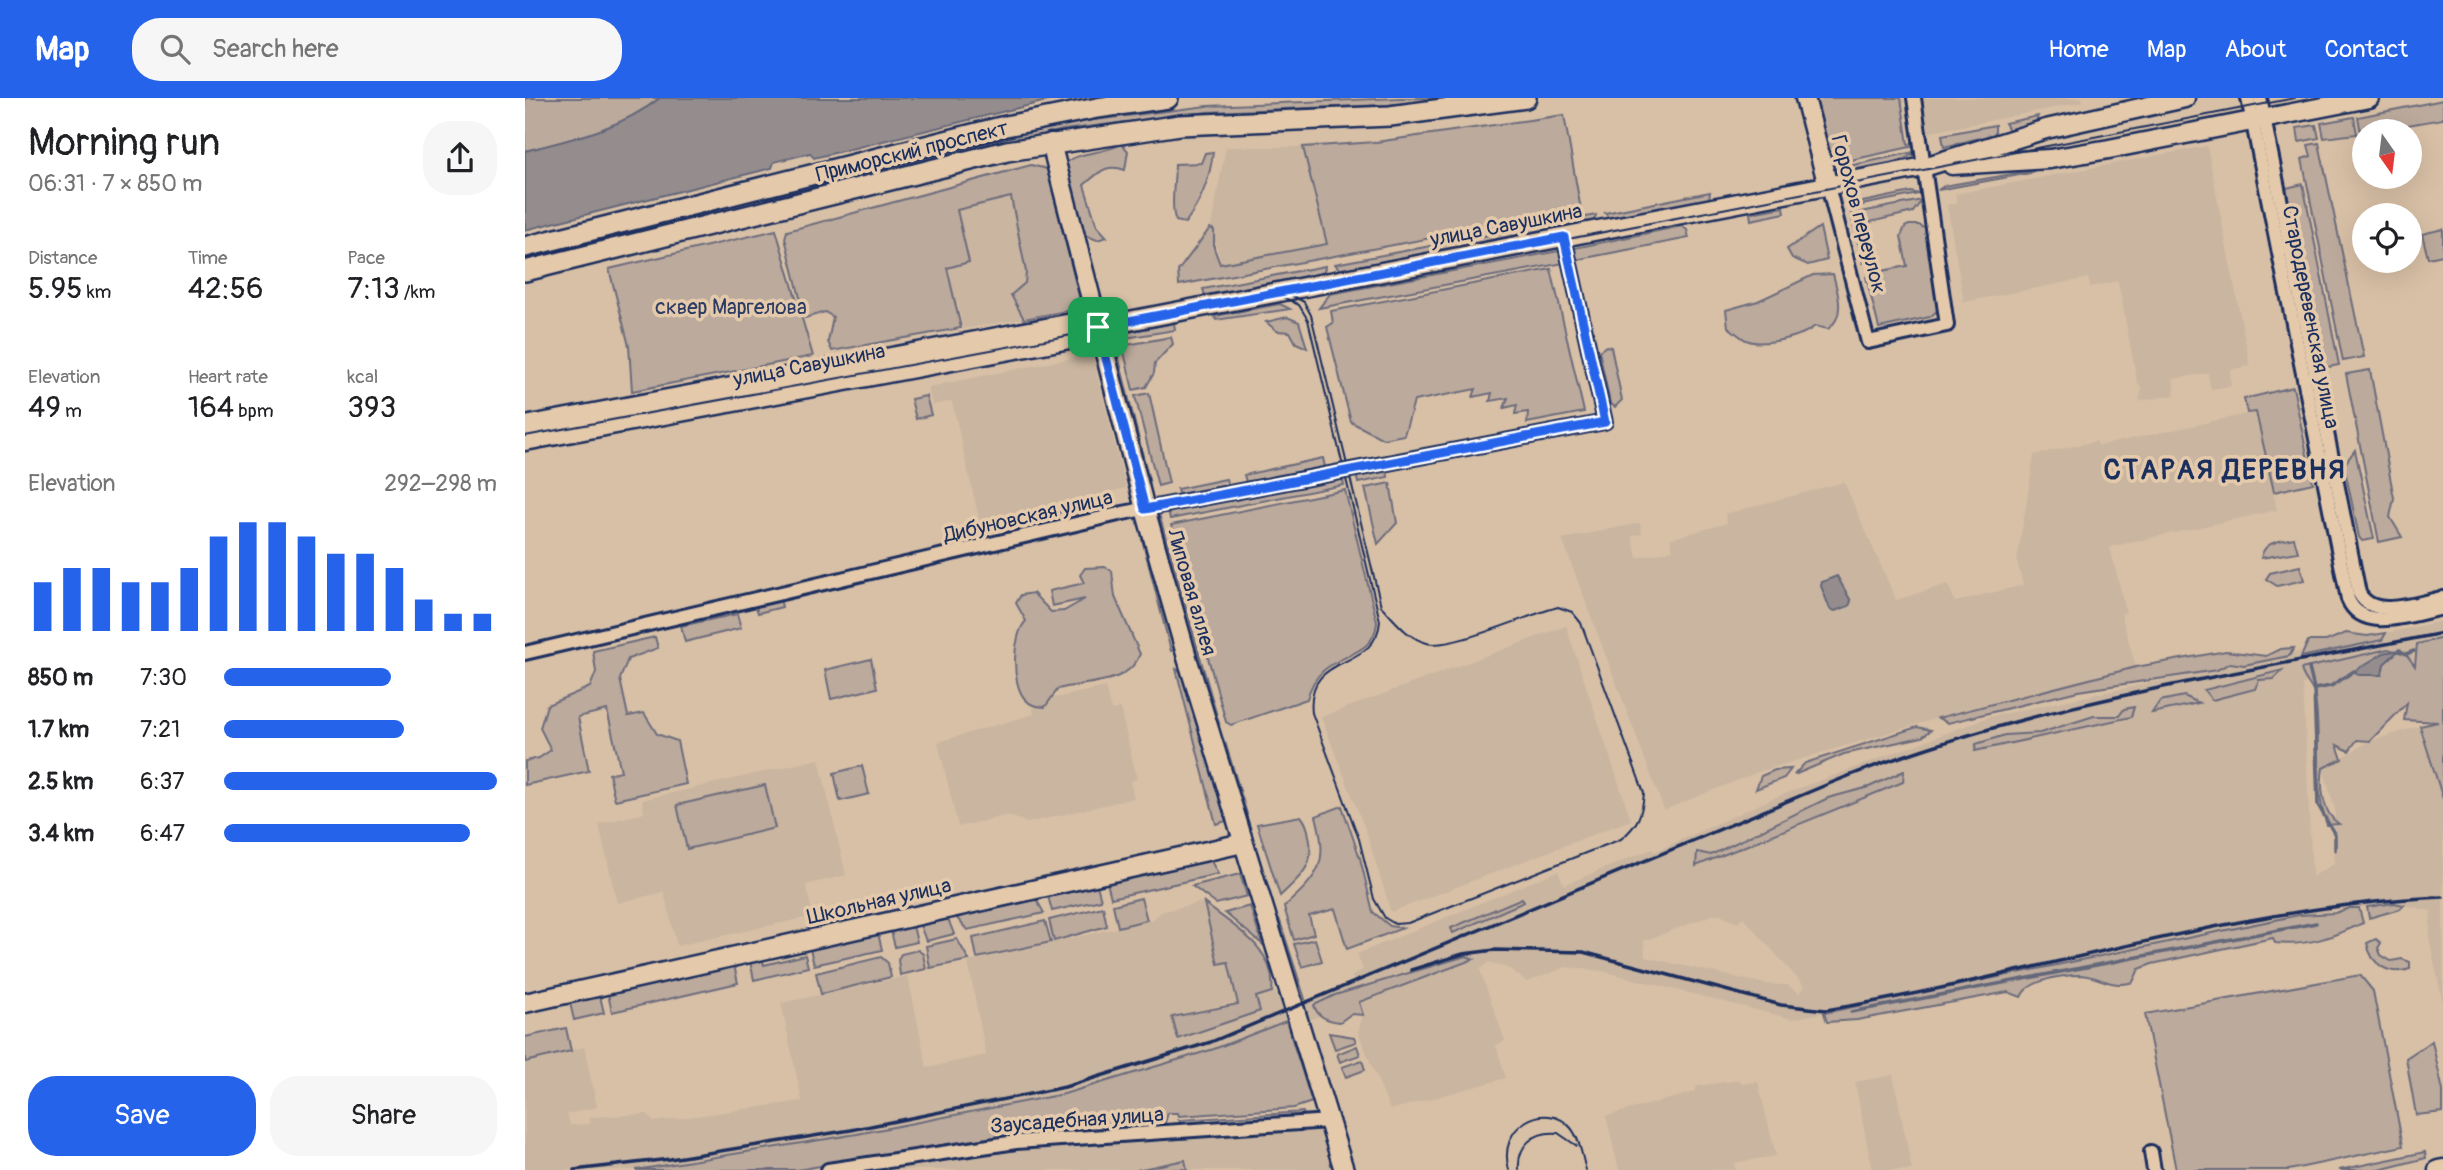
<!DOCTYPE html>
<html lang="en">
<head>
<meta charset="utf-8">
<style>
	:root { --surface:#fff; --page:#f6f6f6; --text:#202124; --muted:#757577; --accent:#2563eb }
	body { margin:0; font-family:Pangolin,sans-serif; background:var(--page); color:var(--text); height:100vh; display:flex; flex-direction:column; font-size:26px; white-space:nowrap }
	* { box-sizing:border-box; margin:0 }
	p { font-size:23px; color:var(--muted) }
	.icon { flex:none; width:38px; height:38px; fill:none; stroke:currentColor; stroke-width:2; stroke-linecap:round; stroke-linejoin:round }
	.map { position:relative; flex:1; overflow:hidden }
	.drawer { display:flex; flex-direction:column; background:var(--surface); width:525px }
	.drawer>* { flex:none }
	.needle { width:46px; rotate:166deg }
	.fabs { position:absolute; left:1827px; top:21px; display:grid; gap:14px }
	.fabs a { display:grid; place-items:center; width:70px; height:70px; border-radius:50%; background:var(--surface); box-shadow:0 7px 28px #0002; font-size:35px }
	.pin { position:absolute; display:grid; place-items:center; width:60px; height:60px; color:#fff; margin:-30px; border-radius:14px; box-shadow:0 4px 10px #0006 }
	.round { display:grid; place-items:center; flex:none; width:74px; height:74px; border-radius:28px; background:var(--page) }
	.overview { display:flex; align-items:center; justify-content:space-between; height:119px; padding:0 28px }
	h1 { font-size:38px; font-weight:600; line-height:52px }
	.metrics { display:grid; grid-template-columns:repeat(3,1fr); gap:10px; height:119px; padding:7px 28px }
	.metrics div { display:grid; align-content:center }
	.metrics b { font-size:30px; font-weight:600 }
	.metrics small { font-size:19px; font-weight:400 }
	.metrics p { font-size:19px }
	.chart { height:196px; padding:14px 28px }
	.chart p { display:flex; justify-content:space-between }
	.chart svg { width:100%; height:126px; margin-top:7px; stroke:var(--accent); stroke-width:6 }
	.action { display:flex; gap:14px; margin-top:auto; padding:14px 28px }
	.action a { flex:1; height:80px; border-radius:28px; background:var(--accent); color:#fff; font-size:28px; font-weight:600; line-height:80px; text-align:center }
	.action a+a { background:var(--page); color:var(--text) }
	ul { padding:0 28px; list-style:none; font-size:23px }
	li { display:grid; grid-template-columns:112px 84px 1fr; align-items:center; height:52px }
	li i { height:18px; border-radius:9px; background:var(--accent) }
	header { display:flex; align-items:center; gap:42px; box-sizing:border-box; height:98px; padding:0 35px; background:var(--accent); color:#fff }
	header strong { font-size:33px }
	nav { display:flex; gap:38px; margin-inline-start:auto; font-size:24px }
	.search { width:490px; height:63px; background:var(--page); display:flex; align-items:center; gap:18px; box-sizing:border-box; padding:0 24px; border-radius:28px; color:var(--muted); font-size:26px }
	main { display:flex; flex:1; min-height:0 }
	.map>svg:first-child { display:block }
</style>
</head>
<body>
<header>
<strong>Map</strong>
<div class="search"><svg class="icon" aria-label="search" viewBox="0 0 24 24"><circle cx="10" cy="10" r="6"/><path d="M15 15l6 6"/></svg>Search here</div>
<nav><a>Home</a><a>Map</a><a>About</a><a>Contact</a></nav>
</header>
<main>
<section class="drawer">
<div class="overview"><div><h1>Morning run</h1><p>06:31 · 7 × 850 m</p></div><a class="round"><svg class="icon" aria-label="share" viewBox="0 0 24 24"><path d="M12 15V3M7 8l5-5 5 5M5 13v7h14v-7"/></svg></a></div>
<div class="metrics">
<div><p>Distance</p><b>5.95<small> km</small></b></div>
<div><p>Time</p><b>42:56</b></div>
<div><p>Pace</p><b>7:13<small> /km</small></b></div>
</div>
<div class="metrics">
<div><p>Elevation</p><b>49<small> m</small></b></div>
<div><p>Heart rate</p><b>164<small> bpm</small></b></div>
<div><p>kcal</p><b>393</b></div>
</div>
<div class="chart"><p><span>Elevation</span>292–298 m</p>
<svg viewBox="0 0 160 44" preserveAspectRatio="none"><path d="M5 44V27M15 44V22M25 44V22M35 44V27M45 44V27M55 44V22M65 44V11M75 44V6M85 44V6M95 44V11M105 44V17M115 44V17M125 44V22M135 44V33M145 44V38M155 44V38"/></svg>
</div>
<ul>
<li><b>850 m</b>7:30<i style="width:61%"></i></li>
<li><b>1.7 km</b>7:21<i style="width:66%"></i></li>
<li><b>2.5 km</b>6:37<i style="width:100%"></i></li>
<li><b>3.4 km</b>6:47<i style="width:90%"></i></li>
</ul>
<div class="action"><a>Save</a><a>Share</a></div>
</section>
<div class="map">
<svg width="1918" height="1072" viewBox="0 0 1918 1072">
	<rect width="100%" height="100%" fill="#d8c0a6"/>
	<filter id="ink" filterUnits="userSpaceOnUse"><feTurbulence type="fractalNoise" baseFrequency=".0143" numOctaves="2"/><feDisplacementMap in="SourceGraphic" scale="14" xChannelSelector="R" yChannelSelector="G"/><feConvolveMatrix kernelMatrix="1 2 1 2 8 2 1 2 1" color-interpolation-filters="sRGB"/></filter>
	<g filter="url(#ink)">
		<!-- built -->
		<g fill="#c9b5a0" fill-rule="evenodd">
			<polygon points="1397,0 1557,0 1558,4 1402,35"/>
			<polygon points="1682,48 1725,268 1705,272 1706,288 1686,291 1683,275 1648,281 1650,297 1614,303 1617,291 1612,283 1593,183 1565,189 1563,180 1439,204 1422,107 1432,105 1430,96"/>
			<polygon points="701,49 778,49 806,160 700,179 686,128"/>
			<polygon points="522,66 557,210 438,231 433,205 426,197 411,106 415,95"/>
			<polygon points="567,256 601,390 455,425 427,303 407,307 403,289"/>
			<polygon points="1731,314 1752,412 1585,449 1601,514 1596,516 1611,569 1413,620 1233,674 1139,712 1037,441 1115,425 1117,436 1107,438 1112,460 1148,452 1145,441 1202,425 1200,416 1319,384 1371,502 1423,486 1430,504 1498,487 1492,463 1509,357 1572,343 1573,348"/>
			<path d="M1918,523V561L1778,586L1787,779L1809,765L1810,712L1798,670L1845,643L1895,628L1918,701V905L1904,839L1906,813L1869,805L1774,817L1267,921L1077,873L1041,869L1002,884L985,871L964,864L955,872L980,943L971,947L981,980L865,1012L833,934L838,917L834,904L735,939L690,962L225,1072H0V963L59,949L72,1009L42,1016L45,1027L65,1026V1019L123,1016L128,1024L277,1003L256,905L383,878L402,970L461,957L443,864L627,822L636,814L677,804L692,867L702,865L712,904L646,918L653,941L735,912L731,899L747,894L758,897L764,909L829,884L827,878L838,872L832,856L1033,773L1039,787L1127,751L1129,754L1156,742L1246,701L1464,619ZM1187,817H1195L1212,825L1218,819L1279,888L1274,895L1262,887L1240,886L1120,859L1119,843Z"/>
			<polygon points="1041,528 1106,722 866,814 842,736 796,619"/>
			<polygon points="580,589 586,612 595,610 612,681 605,683 609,700 502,725 483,717 433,729 413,644 509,616 507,605"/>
			<polygon points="294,661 321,777 281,787 288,818 152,848 139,794 92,805 74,726 119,715 117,702"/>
			<polygon points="1368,977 1387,1072 1347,1072 1330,984"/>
			<polygon points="1215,982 1216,986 1233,984 1251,1058 1209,1065 1211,1072 1094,1072 1081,1018 1170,994 1172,988"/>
			<polygon points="800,1031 812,1072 359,1072 395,1064 579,1044"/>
		</g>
		<!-- green -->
		<g fill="#bcaa9c" stroke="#6c6c7d" stroke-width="2">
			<path d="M0,0H135C95,31 48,41 0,53Z"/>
			<polygon points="875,0 928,0 863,7 682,14 538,32 0,164 0,158 537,26 682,8"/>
			<polygon points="1291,0 1376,0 1383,46 1390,45 1390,48 1308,66"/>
			<polygon points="1918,2 1918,21 1836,35 1833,19"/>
			<polygon points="1039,17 1056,112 654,187 653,173 685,130 689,132 689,150 695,166 802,146 778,49 851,44"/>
			<polygon points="1513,18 1510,26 1484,32 1480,25"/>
			<polygon points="1829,19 1832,36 1799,40 1796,25"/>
			<polygon points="1470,27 1470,36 1419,49 1417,37"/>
			<polygon points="1791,27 1794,40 1774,44 1772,30"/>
			<polygon points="1794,45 1839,259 1818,263 1777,61 1786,58 1783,47"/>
			<path d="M594,47H598L603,53L600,72C580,65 574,75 559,87L572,128L582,139L572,142L557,136L540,66C553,53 578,56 594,47Z"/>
			<path d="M688,54C685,81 676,104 660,125L651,123C645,112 650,81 650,66L676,65L680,55Z"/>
			<path d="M1389,54C1382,66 1317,79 1305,72Z"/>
			<polygon points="506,67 522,71 557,210 499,221 486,197 500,185 501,174 486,99 432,112 444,164 422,170 436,230 307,253 303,244 308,219 300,214 280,220 260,140 262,133"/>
			<polygon points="1510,72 1505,75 1413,92 1419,88"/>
			<polygon points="1778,86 1814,267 1803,269 1793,266 1757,91"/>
			<polygon points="1185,94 1184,101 1084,120 1080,115"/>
			<polygon points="1386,94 1394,96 1326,109 1333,105"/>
			<polygon points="1397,102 1388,114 1345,124 1342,131 1346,159 1338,165 1326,116"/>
			<polygon points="1259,109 1260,115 1226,122 1225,115"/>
			<polygon points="1071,117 1069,123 815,172 810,166"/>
			<polygon points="1384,127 1394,127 1402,132 1413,212 1405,219 1354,230 1341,179 1347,175 1382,168 1376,138 1380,129"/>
			<polygon points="1157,128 1162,132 1164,140 1050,162 1050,150"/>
			<polygon points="1295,129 1302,162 1283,167 1267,160 1262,151"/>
			<polygon points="1918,131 1918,157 1903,160 1897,136"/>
			<polygon points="251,132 288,258 107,293 104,248 84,171"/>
			<polygon points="1034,153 1039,165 794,210 805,196"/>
			<polygon points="800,168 799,175 680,197 678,191"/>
			<polygon points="1026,171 1059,314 1002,325 1003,314 990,316 992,307 979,310 983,300 965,303 967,295 948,299 951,291 889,303 879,337 858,341 826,324 802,229 808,225 806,213"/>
			<path d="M1308,176C1313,195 1321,218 1303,231L1290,228C1278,239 1237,249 1221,242C1215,239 1209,233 1203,229L1201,212L1233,203L1288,177Z"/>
			<polygon points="755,206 765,211 691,222 690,218"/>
			<polygon points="762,219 774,224 782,250 771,245 765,234 752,233 741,224"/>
			<polygon points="649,225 650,232 594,241 593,236"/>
			<polygon points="646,239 648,246 630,265 629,275 621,289 608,292 599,254 602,247"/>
			<polygon points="1081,248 1086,249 1097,302 1090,309 1085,305 1074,253"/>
			<polygon points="591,249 625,386 621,387 587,250"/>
			<polygon points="334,255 335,261 161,294 160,288"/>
			<polygon points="1845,272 1869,400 1865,419 1877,439 1854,444 1821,276"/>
			<polygon points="1768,289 1788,385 1749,394 1731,314 1722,315 1719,301"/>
			<polygon points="624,295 644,385 633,388 610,298"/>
			<polygon points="401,298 406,317 391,321 386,301"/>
			<polygon points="160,317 161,323 0,353 0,347"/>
			<polygon points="1830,352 1849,441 1837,443 1834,439 1819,367"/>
			<polygon points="798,360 800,369 721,384 719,377"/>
			<polygon points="862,370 863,379 833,385 831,376"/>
			<polygon points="817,378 819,387 645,421 643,411"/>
			<polygon points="701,381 703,387 653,396 652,391"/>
			<polygon points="865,385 872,425 853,446 840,390"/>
			<path d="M820,392L852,524C848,568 796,548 782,601L706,627L701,624L646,427Z"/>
			<polygon points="590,401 592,408 479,435 477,428"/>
			<polygon points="634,416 694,625 689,621 632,423"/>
			<path d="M1769,440L1773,454L1736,460C1739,443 1755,443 1769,440Z"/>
			<polygon points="617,441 620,441 650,552 646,553"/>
			<polygon points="1775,468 1779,482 1752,488 1741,481 1745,475"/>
			<path d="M580,469L587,473L590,499L615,556C603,588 561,583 533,591L520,609C511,608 506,608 500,601C486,586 487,537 501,523L491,505L496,497L508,495L526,514L539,513L560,501L527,508L524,493L559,485L555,477L560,470Z"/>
			<polygon points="255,500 257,509 233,515 230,506"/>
			<polygon points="212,516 216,530 160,544 156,528"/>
			<polygon points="1821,535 1842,538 1861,535 1857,542 1776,559 1783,543 1801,543"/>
			<polygon points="130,539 133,550 103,561 95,581 103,618 119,615 132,636 152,643 161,686 90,702 84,676 96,673 82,612 53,619 64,673 0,687 0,663 14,660 26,652 15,630 22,607 65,589 71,574 68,553"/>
			<path d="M1918,540V701L1895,628L1913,624L1879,622L1882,605L1845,643L1832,642L1824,653L1812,647L1817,661L1798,670C1795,688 1797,715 1814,726L1802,727C1787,687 1797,642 1790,600C1789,589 1778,582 1776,571L1863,551L1881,556L1890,568L1892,546Z"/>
			<polygon points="1769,550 1764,558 1719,567 1705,565 1692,572 1553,593 1423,625 1413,620 1611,569 1701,553 1741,558 1755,551"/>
			<polygon points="346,561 352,590 306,601 300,572"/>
			<polygon points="651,571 658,574 701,723 691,726"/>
			<polygon points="1758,572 1749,581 1734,582 1730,591 1687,602 1679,592"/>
			<polygon points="1659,598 1674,605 1627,615 1635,603"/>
			<polygon points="1609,609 1606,619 1450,653 1451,646 1480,637 1515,635 1569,618 1594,618 1599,611"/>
			<polygon points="1392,629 1406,632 1397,639 1319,656 1269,677 1280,665"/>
			<polygon points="701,647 722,716 718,717 699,653"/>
			<polygon points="337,668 344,696 315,703 309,675"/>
			<polygon points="1266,671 1259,680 1231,691 1236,678 1250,672"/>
			<polygon points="1379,673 1378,684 1171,768 1172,754 1186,757 1303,700 1344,689"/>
			<polygon points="240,687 250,730 162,751 152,707"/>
			<path d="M817,708L835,760L848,814L865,828L878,830L822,851L810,811L784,818L789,836L769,842L759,809C794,777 804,767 791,718Z"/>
			<path d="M776,718C781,724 783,730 784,738C791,768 775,779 755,798L732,726Z"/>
			<polygon points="685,761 693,776 586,800 582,784"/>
			<polygon points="715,776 722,798 691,806 667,788"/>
			<polygon points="572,787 576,802 527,813 523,798"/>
			<polygon points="616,800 622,822 593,829 588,807"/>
			<polygon points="997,800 999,804 928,835 926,830"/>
			<polygon points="511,801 519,815 442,832 431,819"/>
			<path d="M679,805C709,829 752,850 747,894L731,899L735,913L653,941L647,919L713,906L703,864L693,866Z"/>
			<polygon points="1869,805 1879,807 1875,811 1844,820 1842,809"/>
			<polygon points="725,808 737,846 700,815"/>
			<polygon points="578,809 582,828 529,843 524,822"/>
			<path d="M1825,810H1834L1838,825C1810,838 1782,849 1750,845L1748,840L1627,866L1614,871L1608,884C1587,891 1575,878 1555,877C1537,877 1503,882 1496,899L1483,894L1332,922L1302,924L1299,915L1774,817L1810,815Z"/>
			<polygon points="754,820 780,901 776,902 753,828"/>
			<polygon points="423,821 429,836 401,843 395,827"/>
			<polygon points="520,823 526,844 452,860 448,840"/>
			<polygon points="388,828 392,844 370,849 366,833"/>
			<polygon points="353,835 357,852 289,867 285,851"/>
			<polygon points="432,841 444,862 405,870 401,848"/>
			<polygon points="790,841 797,863 777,869 769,846"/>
			<path d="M1851,841L1856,845L1853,850L1856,857L1866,863L1877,861L1885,864V871C1864,878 1846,867 1842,845Z"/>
			<polygon points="393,852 398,856 401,871 375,877 373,862 376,856"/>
			<polygon points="280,857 283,869 229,882 225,863 237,860 239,867"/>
			<path d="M941,858L949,861L834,904L838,917L826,916L815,924C804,923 792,920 789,907L810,897Z"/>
			<polygon points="356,859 363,865 366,879 296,896 291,875"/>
			<polygon points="209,867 213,885 87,914 83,896"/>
			<polygon points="1835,877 1848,893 1878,1048 1764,1072 1651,1072 1620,916"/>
			<polygon points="75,898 79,915 49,922 45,905"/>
			<polygon points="761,923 787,1004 769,1010 654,1018 653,1015 643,1015 639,1028 424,1046 272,1072 111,1072 332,1036 539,996 689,951"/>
			<polygon points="41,930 46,953 0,964 0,939"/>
			<polygon points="804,935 829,939 831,944 810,951"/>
			<polygon points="1907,943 1918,993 1918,1014 1891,1017 1881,960"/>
			<polygon points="832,948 835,957 815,964 812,956"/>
			<polygon points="837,962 840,972 821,979 817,969"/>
			<polygon points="778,1014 779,1018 658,1027 654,1022"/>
			<polygon points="1900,1054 1901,1060 1854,1072 1814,1072"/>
			<polygon points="660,1062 662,1071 612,1072"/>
		</g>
		<!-- water -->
		<g fill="#958c8d" stroke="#64677a" stroke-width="2">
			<path d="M135,0H534L289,60L285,55L249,64L247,70L0,132V53C48,41 95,31 135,0Z"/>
			<polygon points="1312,478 1326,503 1324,508 1310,513 1305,511 1296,488 1297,484"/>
			<polygon points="1874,552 1859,566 1857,577 1834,577 1829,573 1859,555"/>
		</g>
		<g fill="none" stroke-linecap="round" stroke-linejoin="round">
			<!-- stream -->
			<g stroke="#64677a" stroke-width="3.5">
				<polyline points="1874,552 1881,556 1889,553"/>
				<polyline points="1784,570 1789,591 1793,707 1810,737 1810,752"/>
				<polyline points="1789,591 1806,588 1829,573"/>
				<polyline points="1326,914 1791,825"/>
			</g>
			<!-- street casing -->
			<g stroke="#1b2f5e" stroke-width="18">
				<g id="street">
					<path d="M1723,0L1823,501C1838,537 1890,515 1918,510"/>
					<path d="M1735,0L1834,495C1848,523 1894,504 1918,500"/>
					<polyline points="1303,88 1343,244 1422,227 1389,0"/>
					<polyline points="0,555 598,415 1080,324 1039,139"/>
					<polyline points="1626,1054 1629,1072"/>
					<polyline points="303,1072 491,1044 805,1023"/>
				</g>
			</g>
			<!-- secondary casing -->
			<g stroke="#1b2f5e" stroke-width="23">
				<g id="secondary">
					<polyline points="1280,0 1303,88"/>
					<polyline points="526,45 620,411 663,563 819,1072"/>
					<polyline points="1427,67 1525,61 1584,51 1844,0"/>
					<polyline points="0,328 563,222 573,229"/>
					<polyline points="0,343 566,237 573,229 1399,69 1521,31 1660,0"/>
					<polyline points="0,905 718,745"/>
					<polyline points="1913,1072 1918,1071"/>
				</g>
			</g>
			<!-- primary casing -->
			<g stroke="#1b2f5e" stroke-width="24">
				<g id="primary">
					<polyline points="0,149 476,29 572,10 643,0"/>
					<polyline points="0,173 482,53 655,27 865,18 1001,0"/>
				</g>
			</g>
			<!-- street -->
			<use href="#street" stroke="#e4c9ab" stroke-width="12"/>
			<!-- secondary -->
			<use href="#secondary" stroke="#e4c9ab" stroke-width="18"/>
			<!-- primary -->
			<use href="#primary" stroke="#e4c9ab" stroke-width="19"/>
			<!-- tram -->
			<g stroke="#1b2f5e" stroke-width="2">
				<path d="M754,197L774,207L783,222L855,523C851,575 780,552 787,615L834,741L849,801L860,820L870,826L883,825L1096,741C1113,727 1117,717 1119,695L1056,525L1047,514L1033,509C1005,516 925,552 902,545C882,540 870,522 856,508L786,217L779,204L762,195"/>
				<polyline points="0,338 574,232 1770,0"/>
				<path d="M984,1072C971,1027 1022,1001 1046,1030C1055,1041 1057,1059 1061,1072"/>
				<path d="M994,1072C992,1047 1009,1033 1033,1035L1052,1048"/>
			</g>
			<!-- rail -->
			<g stroke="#1b2f5e" stroke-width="3.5">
				<path d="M886,872L938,856L970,852L1058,854L1256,907L1301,912C1508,878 1708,808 1918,799"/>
				<path d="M49,1072L145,1061L326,1032L540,989L686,944L1301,687C1497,606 1711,576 1918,535"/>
			</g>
		</g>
	</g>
	<g fill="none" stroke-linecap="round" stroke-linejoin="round" filter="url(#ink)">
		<!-- route casing -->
		<g stroke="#fff" stroke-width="14">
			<polygon id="route" points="1039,139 1080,324 620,411 573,229"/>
		</g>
		<!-- route -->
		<use href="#route" stroke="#2563eb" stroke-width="9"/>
	</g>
	<g text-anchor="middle" stroke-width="7" stroke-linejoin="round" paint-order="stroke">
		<!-- street labels -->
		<g font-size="21" fill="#1b2f5e" stroke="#e4c9ab">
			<text transform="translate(387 53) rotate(-14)" y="7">Приморский проспект</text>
			<text transform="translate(1334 116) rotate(75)" y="7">Горохов переулок</text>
			<text transform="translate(981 127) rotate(-11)" y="7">улица Савушкина</text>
			<text transform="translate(1786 219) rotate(79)" y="7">Стародеревенская улица</text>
			<text transform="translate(284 267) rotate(-11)" y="7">улица Савушкина</text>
			<text transform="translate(503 418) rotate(-13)" y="7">Дибуновская улица</text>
			<text transform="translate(667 494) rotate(74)" y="7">Липовая аллея</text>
			<text transform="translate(354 803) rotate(-13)" y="7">Школьная улица</text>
			<text transform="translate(552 1022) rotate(-4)" y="7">Заусадебная улица</text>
		</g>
		<!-- park labels -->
		<g font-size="21" fill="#2b3b64" stroke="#e4c9ab">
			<text x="206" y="216">сквер Маргелова</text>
		</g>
		<!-- district labels -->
		<g font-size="28" font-weight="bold" letter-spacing="2" fill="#1b2f5e" stroke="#e4c9ab">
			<text x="1700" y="381">СТАРАЯ ДЕРЕВНЯ</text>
		</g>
	</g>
</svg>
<div class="fabs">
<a><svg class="needle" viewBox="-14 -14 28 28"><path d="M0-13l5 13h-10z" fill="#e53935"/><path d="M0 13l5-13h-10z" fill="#757577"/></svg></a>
<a><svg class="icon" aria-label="locate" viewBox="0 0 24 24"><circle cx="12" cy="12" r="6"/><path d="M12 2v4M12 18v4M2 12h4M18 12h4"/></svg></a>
</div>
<div class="pin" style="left:573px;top:229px;background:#1e9e55"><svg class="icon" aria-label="arrive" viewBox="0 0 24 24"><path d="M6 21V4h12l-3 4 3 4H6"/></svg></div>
</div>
</main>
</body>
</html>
